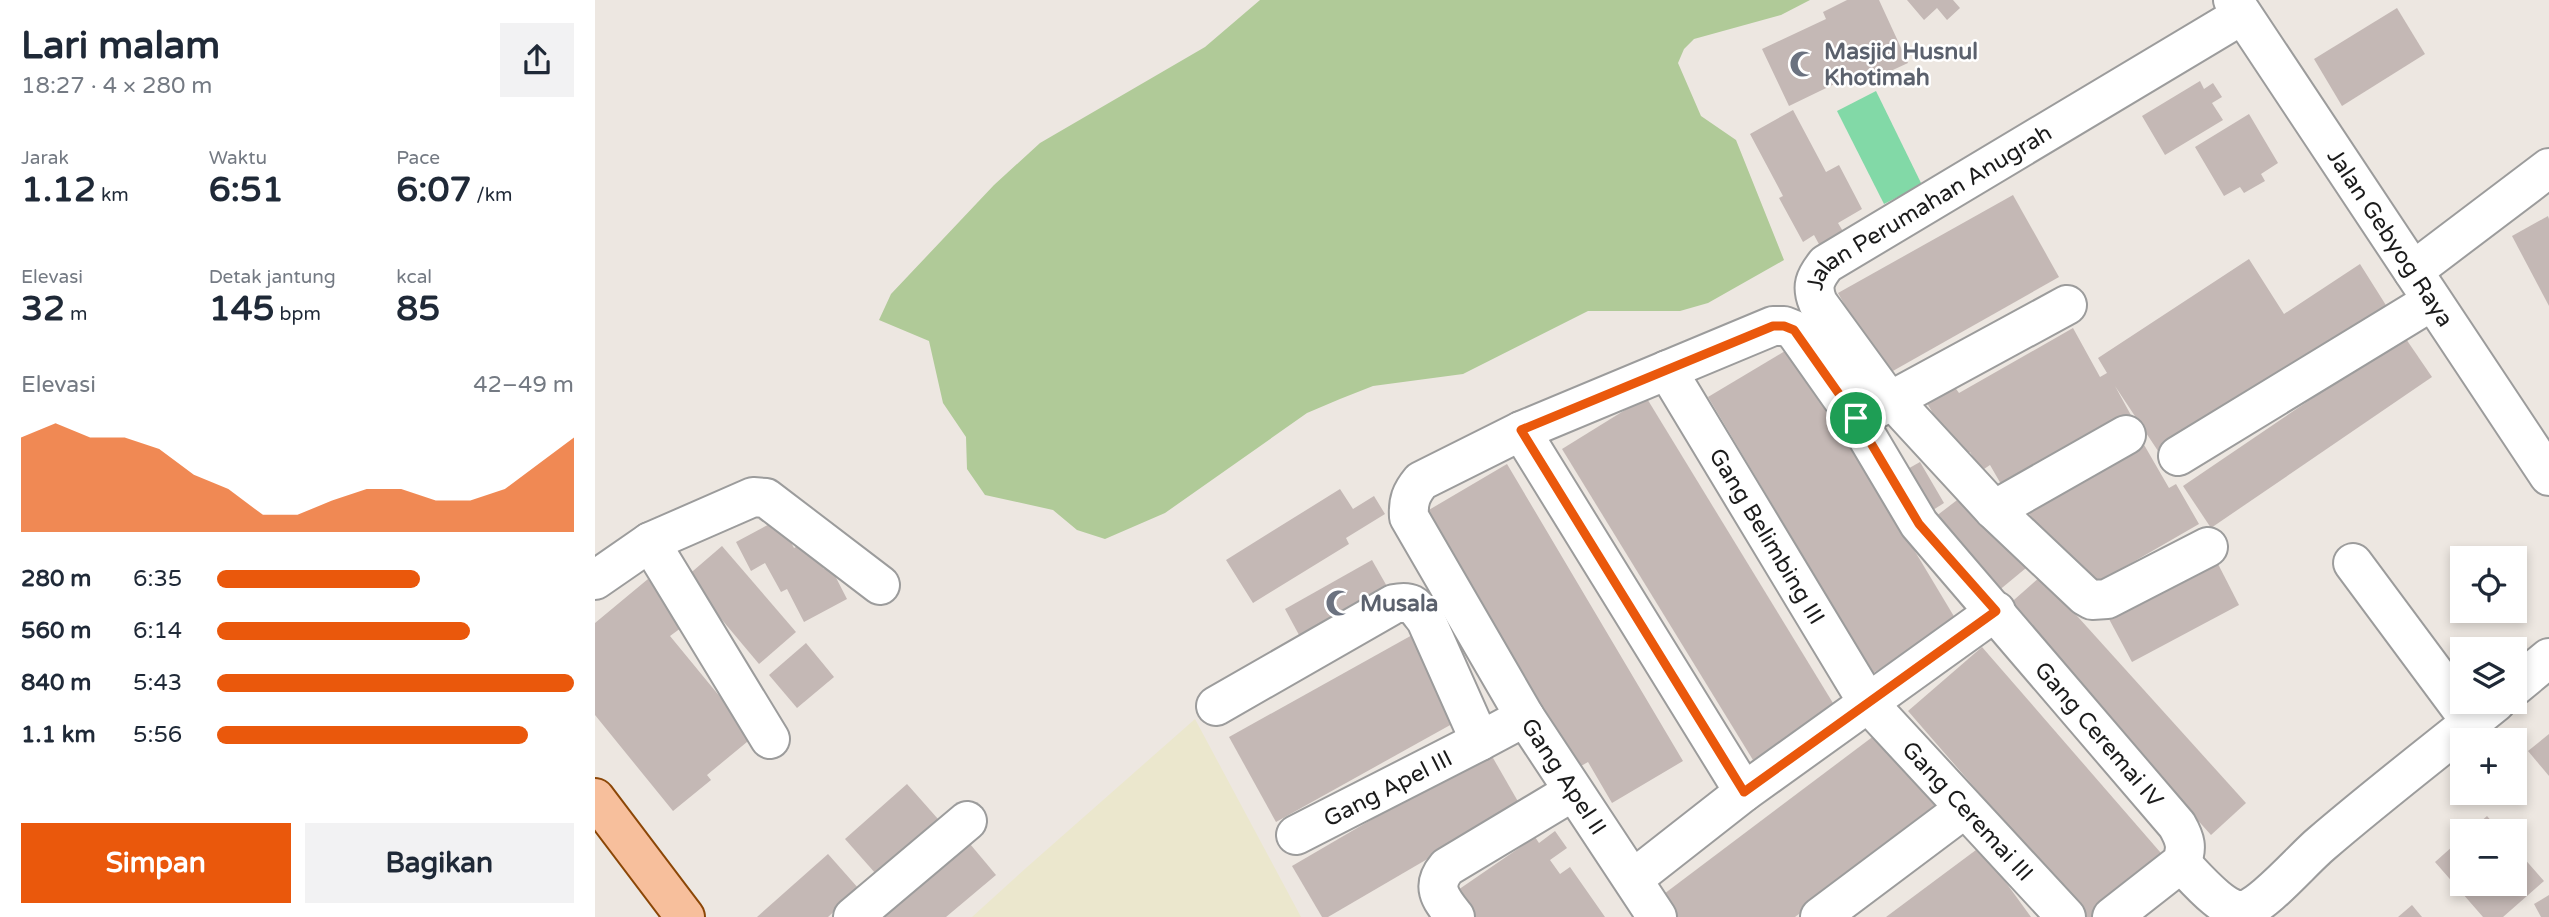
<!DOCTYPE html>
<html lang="id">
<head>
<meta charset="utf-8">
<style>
	:root { --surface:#fff; --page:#f2f2f3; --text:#1f2937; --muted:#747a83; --accent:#ea580c }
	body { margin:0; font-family:"Varela Round",sans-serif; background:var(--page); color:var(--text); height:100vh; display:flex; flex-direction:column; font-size:26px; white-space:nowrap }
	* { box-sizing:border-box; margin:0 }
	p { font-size:23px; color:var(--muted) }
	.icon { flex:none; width:38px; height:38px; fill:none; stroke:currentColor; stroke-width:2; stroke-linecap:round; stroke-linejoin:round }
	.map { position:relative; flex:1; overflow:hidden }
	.panel { display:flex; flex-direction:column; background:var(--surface); width:595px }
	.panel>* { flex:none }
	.fabs { position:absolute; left:1855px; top:546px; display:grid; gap:14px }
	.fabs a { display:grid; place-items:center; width:77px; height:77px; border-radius:0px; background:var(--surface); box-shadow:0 4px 10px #0003; font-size:35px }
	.pin { position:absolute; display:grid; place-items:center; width:60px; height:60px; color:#fff; margin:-30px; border:4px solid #fff; border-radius:50%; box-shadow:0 2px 7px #0007 }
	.round { display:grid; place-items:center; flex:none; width:74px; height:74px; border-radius:0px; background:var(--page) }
	.summary { display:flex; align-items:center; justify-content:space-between; height:119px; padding:0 21px }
	h1 { font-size:38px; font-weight:700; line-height:52px }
	.metrics { display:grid; grid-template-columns:repeat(3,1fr); gap:10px; height:119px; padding:7px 21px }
	.metrics div { display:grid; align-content:center }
	.metrics b { font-size:35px; font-weight:700 }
	.metrics small { font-size:19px; font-weight:400 }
	.metrics p { font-size:19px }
	.chart { height:196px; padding:14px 21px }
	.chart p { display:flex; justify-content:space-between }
	.chart svg { width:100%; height:126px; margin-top:7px; fill:var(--accent); opacity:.7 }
	.button { display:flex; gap:14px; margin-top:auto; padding:14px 21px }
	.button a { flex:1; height:80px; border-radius:0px; background:var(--accent); color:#fff; font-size:28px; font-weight:700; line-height:80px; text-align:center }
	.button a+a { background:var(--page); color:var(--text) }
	ul { padding:0 21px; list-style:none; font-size:23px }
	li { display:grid; grid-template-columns:112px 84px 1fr; align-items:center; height:52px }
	li i { height:18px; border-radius:9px; background:var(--accent) }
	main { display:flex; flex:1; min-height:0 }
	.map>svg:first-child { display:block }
</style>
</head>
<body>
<main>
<section class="panel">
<div class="summary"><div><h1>Lari malam</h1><p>18:27 · 4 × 280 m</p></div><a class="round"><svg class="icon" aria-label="share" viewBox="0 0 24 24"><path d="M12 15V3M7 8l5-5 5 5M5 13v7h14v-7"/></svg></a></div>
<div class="metrics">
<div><p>Jarak</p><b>1.12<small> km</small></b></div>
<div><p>Waktu</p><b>6:51</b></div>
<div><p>Pace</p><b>6:07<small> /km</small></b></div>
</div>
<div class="metrics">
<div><p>Elevasi</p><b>32<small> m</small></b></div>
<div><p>Detak jantung</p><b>145<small> bpm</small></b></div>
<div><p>kcal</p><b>85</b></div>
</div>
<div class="chart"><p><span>Elevasi</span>42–49 m</p>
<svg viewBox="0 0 160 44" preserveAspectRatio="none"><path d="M0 44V11L10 6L20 11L30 11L40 15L50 24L60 29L70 38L80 38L90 33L100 29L110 29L120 33L130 33L140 29L150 20L160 11V44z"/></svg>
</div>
<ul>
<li><b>280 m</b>6:35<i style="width:57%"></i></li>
<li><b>560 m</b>6:14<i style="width:71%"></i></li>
<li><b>840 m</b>5:43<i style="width:100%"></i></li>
<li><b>1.1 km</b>5:56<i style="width:87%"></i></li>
</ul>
<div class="button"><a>Simpan</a><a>Bagikan</a></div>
</section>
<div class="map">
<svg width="1954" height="917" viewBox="0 0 1954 917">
	<rect width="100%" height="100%" fill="#ede7e1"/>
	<!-- farmland -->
	<polygon fill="#ebe7cd" points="600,719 706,917 377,917 431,868"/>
	<!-- forest -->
	<polygon fill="#b0ca98" points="665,0 1215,0 1186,15 1099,39 1089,49 1083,63 1106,116 1141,140 1189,260 1113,303 1085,311 993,311 868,374 778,386 745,399 712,413 570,513 510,539 482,530 458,510 390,495 372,469 371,437 348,403 334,341 284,320 296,294 399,185 445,143 610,47"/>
	<!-- pitch -->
	<polygon fill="#82d9a7" points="1281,91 1327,185 1289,204 1242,111"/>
	<!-- building -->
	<g fill="#c4b8b5">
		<polygon points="1252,0 1284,0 1313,63 1261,87 1256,76 1194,106 1167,49 1231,19 1228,12"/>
		<polygon points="1312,0 1358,0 1365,8 1352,20 1342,8 1329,20"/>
		<polygon points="1802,8 1830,54 1747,106 1719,59"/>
		<polygon points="1605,81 1609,89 1618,83 1627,97 1617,103 1628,120 1570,155 1547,116"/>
		<polygon points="1198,110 1231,172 1244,165 1267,209 1243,223 1249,233 1225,246 1219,235 1208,242 1184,198 1188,196 1155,134"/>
		<polygon points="1654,114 1683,163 1666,174 1670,181 1649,193 1645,187 1629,196 1600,147"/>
		<polygon points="1418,195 1464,277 1289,376 1243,293"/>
		<polygon points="1953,216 1954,219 1954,306 1917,236"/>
		<polygon points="1654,259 1689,314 1765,264 1794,310 1567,457 1520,386 1537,417 1410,491 1395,465 1386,471 1375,452 1368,456 1352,429 1348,431 1332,403 1359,386 1364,393 1478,328 1505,377 1512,373 1503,358"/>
		<polygon points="1809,336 1837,377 1616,528 1588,486"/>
		<polygon points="1195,348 1208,365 1363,623 1278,673 1113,397"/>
		<polygon points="1051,397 1241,708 1158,760 967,449"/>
		<polygon points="1548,443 1574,488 1581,484 1604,524 1500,584 1458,555 1432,510"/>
		<polygon points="1325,462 1349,503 1327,517 1302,475"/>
		<polygon points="912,464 1088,761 1017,803 993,762 979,770 827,514"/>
		<polygon points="745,489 758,509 779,496 790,514 751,538 754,544 658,603 631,560"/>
		<polygon points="1370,494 1431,568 1402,592 1340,517"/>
		<polygon points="184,519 199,548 214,540 229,569 235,566 252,599 209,622 192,589 186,592 170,563 156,571 141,542"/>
		<polygon points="127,546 201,632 164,664 91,577"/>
		<polygon points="777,560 798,597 710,646 690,609"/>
		<polygon points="1622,562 1644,605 1537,662 1514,619"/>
		<polygon points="1446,576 1651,803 1616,835 1411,607"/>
		<polygon points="53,579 90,625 75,636 158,737 112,775 116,780 78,811 0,715 0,623"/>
		<polygon points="819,634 866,719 681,822 634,737"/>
		<polygon points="211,643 239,677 202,708 174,675"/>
		<polygon points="1387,647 1572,860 1507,917 1492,917 1313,711"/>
		<polygon points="1288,729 1347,807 1200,917 1074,917 1061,900"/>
		<polygon points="1954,734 1954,776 1933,751"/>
		<polygon points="894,751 925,805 733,917 727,917 697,866"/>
		<polygon points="312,784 343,819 281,874 250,839"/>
		<polygon points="1892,816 1905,831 1875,831"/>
		<polygon points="960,831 972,848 955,860 965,874 975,867 1010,917 877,917 860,892 940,837 944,843"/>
		<polygon points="370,838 401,875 351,917 275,917"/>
		<polygon points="1867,838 1867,884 1920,884 1920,848 1949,881 1908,917 1888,917 1840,862"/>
		<polygon points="1385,847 1436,917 1291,917"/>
		<polygon points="233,854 264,889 233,917 162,917"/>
		<polygon points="1954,895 1954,917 1946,917 1939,904"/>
		<polygon points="1817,905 1827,917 1803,917"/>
	</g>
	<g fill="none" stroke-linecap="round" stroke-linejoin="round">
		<!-- minor casing -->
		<g stroke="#9c9c9c" stroke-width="42">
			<g id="minor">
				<path id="s1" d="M1638,0L1954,476"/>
				<polyline points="1818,271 1954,168"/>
				<path id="s2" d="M1072,370L1273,703L1471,917"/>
				<polyline points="1277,411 1472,305"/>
				<polyline points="926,431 1149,792"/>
				<polyline points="1583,456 1837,301"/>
				<polyline points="1399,510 1531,435"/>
				<polyline points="55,542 175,739"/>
				<path id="s3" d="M1613,547L1512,599L1497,600L1490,596L1399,510L1305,408L1295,402L1223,303C1216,286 1220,278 1231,264L1647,15"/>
				<polyline points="1758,563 1876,722"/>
				<polyline points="0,580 55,542 158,497 171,498 285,585"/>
				<polyline points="1920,686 1954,658"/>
				<path id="s4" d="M621,706L799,604C818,600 820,606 831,620L885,741L930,717L1062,917"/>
				<path id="s5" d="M930,717L814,517C813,501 816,493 826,481L926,431L1178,326H1189L1199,330L1261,418L1324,524L1582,825C1590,839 1593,848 1586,863L1517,917"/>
				<path id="s6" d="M701,835L885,741"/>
				<path d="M1586,863C1598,875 1631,915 1649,910C1669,905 1708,859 1726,844C1783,795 1843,749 1901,702"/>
				<polyline points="1038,879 1149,792 1401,611"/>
				<polyline points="258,917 372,821"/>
				<path d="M860,917C846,899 835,887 852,867L977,792"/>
				<polyline points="1225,917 1369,809"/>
			</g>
		</g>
		<!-- major casing -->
		<g stroke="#8c4707" stroke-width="42">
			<polyline id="major" points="0,798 90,917"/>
		</g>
		<!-- minor -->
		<use href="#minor" stroke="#fff" stroke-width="38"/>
		<!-- major -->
		<use href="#major" stroke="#f7bf9c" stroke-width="38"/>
	</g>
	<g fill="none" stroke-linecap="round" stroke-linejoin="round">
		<!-- route casing -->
		<g stroke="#fff" stroke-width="14">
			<polygon id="route" points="1178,326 1189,326 1199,330 1261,418 1324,524 1401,611 1149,792 926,430"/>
		</g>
		<!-- route -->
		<use href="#route" stroke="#ea580c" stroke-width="9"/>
	</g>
	<!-- icons -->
	<defs>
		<g id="mosque-bare" transform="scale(2.1)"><path d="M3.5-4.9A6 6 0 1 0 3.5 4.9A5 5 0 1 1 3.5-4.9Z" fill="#6b7280" stroke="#fff" stroke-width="2.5" paint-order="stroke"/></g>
	</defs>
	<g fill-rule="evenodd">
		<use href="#mosque-bare" x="1208" y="64"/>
		<use href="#mosque-bare" x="744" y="603"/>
	</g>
	<g text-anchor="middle" stroke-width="5" stroke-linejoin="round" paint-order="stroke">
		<!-- worship labels -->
		<g font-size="23" font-weight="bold" fill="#5b616d" stroke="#fff" text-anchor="start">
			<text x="1229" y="59">Masjid Husnul<tspan x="1229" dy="26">Khotimah</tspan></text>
			<text x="765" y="611">Musala</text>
		</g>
		<!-- street labels -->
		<g font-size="23" fill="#1b1b1b" stroke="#fff">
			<text dy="8" stroke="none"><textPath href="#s3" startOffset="693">Jalan Perumahan Anugrah</textPath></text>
			<text dy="8" stroke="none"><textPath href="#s1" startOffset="285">Jalan Gebyog Raya</textPath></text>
			<text dy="8" stroke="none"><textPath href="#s2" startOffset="194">Gang Belimbing III</textPath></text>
			<text dy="8" stroke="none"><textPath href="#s5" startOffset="1185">Gang Ceremai IV</textPath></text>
			<text dy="8" stroke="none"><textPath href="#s4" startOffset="499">Gang Apel II</textPath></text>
			<text dy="8" stroke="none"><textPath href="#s6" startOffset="103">Gang Apel III</textPath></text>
			<text dy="8" stroke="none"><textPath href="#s2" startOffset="536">Gang Ceremai III</textPath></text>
		</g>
	</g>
</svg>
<div class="fabs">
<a><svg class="icon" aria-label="locate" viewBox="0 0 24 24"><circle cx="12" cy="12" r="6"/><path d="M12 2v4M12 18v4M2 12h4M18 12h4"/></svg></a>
<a><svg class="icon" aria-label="layers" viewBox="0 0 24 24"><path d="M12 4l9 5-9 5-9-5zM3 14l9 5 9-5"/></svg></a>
<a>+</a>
<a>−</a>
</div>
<div class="pin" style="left:1261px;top:418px;background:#1e9e55"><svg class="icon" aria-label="arrive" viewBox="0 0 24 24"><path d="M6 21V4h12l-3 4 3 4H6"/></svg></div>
</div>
</main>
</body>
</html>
